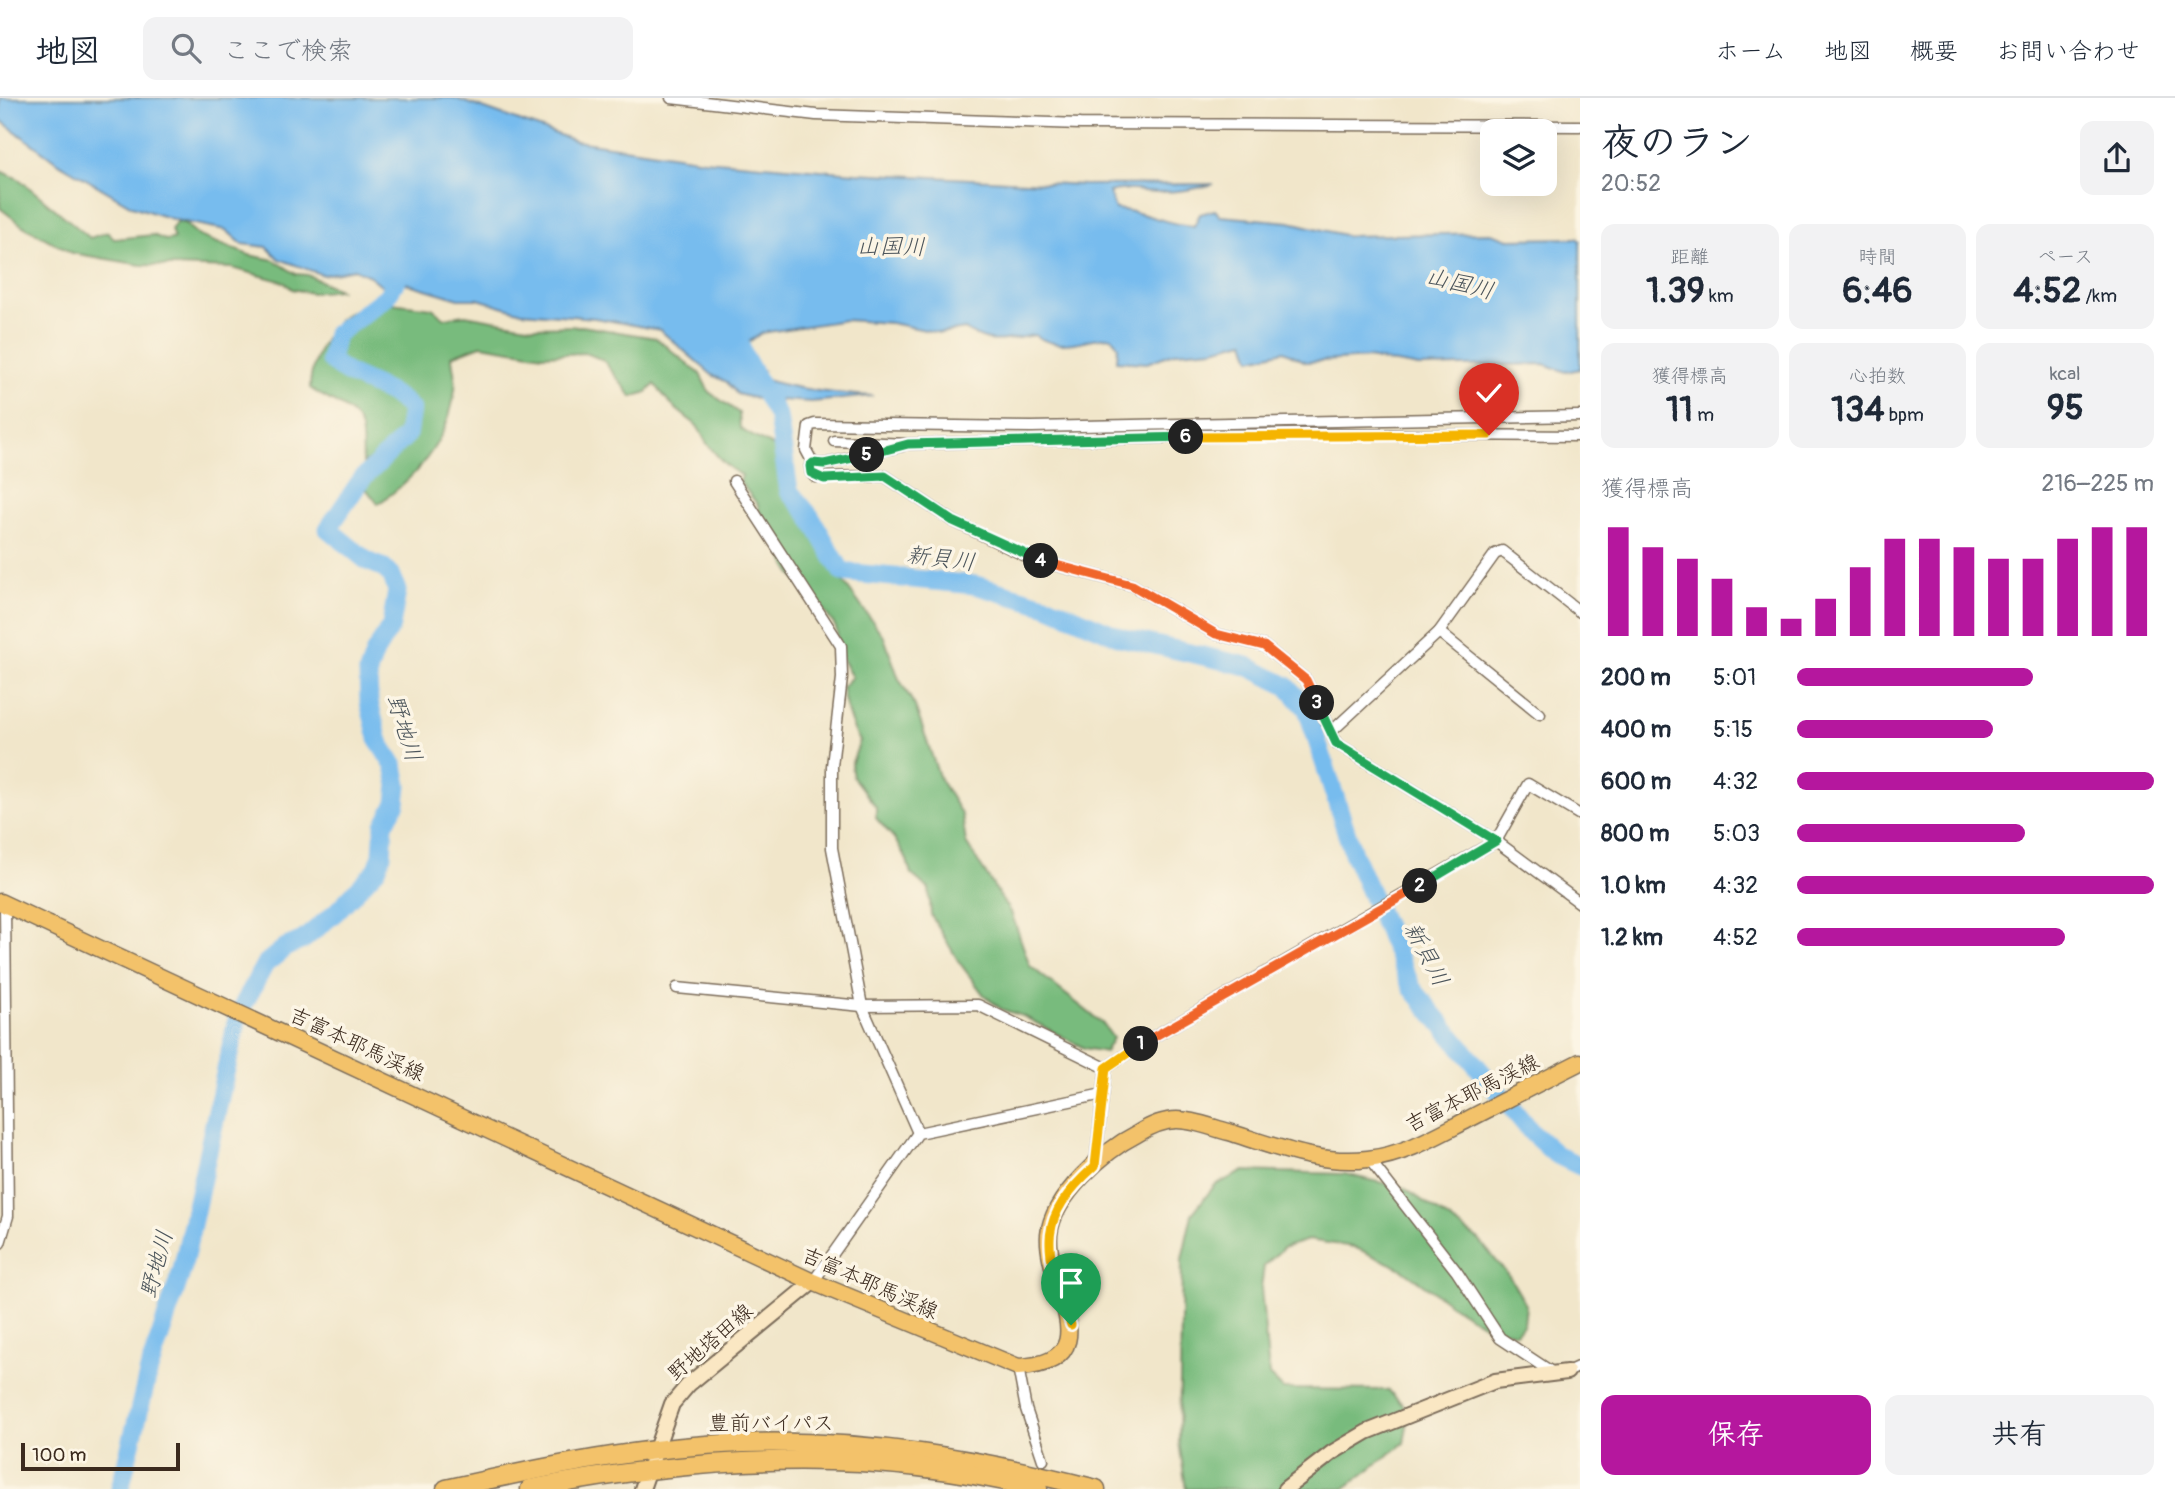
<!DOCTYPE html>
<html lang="ja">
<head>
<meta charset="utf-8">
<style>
	:root { --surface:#fff; --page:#f2f2f3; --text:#1f2937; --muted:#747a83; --line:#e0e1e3; --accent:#b5179e }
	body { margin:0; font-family:Pangolin,"Klee One",sans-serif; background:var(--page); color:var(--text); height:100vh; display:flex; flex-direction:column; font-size:26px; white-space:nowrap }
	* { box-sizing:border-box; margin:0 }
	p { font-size:23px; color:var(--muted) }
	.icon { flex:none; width:38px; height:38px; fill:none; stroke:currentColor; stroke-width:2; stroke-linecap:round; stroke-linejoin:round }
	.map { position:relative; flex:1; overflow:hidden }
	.panel { display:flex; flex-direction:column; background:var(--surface); width:595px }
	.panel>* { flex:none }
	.buttons { position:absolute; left:1480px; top:21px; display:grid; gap:14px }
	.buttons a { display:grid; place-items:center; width:77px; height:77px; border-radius:14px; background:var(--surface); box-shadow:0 7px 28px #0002; font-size:35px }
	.scale { position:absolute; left:21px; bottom:18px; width:159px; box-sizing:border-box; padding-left:7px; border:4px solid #3b2a1e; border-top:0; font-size:19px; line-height:24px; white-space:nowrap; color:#3b2a1e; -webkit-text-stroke:5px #fcf5e5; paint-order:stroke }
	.pin { position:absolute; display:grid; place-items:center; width:60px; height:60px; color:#fff; margin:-72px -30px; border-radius:50% 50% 50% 0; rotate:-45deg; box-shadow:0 0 7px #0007 }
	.pin .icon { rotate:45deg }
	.km { position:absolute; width:35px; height:35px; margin:-18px; border-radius:50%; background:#222; color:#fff; font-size:19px; line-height:35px; text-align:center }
	.round { display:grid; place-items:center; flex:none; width:74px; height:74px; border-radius:14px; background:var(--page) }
	.overview { display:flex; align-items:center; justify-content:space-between; height:119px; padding:0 21px }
	h1 { font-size:38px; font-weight:800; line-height:52px }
	.stats { display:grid; grid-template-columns:repeat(3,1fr); gap:10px; height:119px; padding:7px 21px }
	.stats div { display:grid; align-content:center; border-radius:14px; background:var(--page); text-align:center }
	.stats b { font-size:35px; font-weight:800 }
	.stats small { font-size:19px; font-weight:400 }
	.stats p { font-size:19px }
	.chart { height:196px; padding:14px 21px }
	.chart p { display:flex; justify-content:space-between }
	.chart svg { width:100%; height:126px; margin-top:7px; stroke:var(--accent); stroke-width:6 }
	.button { display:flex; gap:14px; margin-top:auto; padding:14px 21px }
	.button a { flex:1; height:80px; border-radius:14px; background:var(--accent); color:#fff; font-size:28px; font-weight:800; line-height:80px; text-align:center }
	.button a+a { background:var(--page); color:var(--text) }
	ul { padding:0 21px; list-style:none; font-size:23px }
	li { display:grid; grid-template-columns:112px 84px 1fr; align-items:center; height:52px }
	li i { height:18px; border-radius:9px; background:var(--accent) }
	header { display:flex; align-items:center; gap:42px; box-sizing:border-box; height:98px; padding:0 35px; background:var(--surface); border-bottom:2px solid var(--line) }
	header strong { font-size:33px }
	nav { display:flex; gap:38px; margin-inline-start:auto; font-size:24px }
	.search { width:490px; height:63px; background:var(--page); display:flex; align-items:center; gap:18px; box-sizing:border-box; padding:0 24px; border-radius:14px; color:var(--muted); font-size:26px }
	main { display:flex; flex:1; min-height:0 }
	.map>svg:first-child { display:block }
</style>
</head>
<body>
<header>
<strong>地図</strong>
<div class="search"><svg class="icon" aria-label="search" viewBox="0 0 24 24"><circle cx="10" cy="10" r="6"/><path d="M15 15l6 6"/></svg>ここで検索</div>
<nav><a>ホーム</a><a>地図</a><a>概要</a><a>お問い合わせ</a></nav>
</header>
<main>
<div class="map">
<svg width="1580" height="1391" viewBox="0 0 1580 1391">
	<rect width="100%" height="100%" fill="#fcf5e5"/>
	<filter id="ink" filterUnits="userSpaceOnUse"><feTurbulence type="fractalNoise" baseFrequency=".0143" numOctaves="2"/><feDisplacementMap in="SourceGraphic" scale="14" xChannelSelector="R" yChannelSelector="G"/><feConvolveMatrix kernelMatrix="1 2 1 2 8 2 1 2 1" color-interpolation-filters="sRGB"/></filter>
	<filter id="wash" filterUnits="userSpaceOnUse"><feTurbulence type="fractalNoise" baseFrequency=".00686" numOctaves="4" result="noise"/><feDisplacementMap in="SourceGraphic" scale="28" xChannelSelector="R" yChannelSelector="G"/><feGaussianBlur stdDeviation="1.57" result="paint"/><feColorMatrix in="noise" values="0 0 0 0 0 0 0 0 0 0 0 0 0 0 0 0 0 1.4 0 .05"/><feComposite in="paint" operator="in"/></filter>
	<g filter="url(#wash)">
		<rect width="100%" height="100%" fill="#f1e6ca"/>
		<!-- forest -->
		<g fill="#78bb7d" stroke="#5a724e" stroke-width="2">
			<polygon points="0,73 19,81 90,140 108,134 114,141 153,137 165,142 174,141 171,132 176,124 184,125 199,138 249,157 274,162 296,176 308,177 339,192 311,195 292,191 284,184 232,170 141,167 72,155 23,128 0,110"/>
			<path d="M382,204L432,210L445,220L465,217L533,229L582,228L656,240L700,276L709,294L739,315L740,330C761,348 798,346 781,384L787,398L804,417L842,482L884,539L899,581L915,608L940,681L962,717L966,745L1012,817L1030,868L1102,925L1113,940L1105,954L1084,950L1025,919L1001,911L984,897L959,864L931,817L929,791L911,776L907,762L894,740L876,720V709L853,679L851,667L860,643C851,629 844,605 842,589L852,579C846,570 841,561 838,549C836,542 839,535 835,528C819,501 779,476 780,443L761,423L758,407L740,384L742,377C728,371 719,360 709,348C703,342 701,330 694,325C674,310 670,307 655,286L647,294L632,299L603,262L586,255L543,257L481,247L452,258C452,269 457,281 455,291C449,341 418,378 378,406L364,388L372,361L363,365C362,354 364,335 359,326C351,308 325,302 310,290C310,267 326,231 345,217C354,210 371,207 382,204Z"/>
			<polygon points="1244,1073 1345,1076 1404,1090 1479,1142 1509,1178 1526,1207 1524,1226 1516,1235 1490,1230 1460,1213 1402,1171 1354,1149 1308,1142 1283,1150 1264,1168 1261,1190 1269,1277 1283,1291 1388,1292 1404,1308 1407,1328 1404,1345 1344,1391 1186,1391 1179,1344 1182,1161 1192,1116 1215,1087"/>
		</g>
		<!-- water -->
		<path fill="#77bcee" stroke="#597386" stroke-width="2" d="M0,0H454L576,43L704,62L855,75L1084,87L1214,86C1196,91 1178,94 1159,94C1141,94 1126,89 1109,94L1115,111C1146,113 1164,127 1194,128L1200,116L1215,112L1220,118L1290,124L1348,138L1491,135L1509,141L1577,140L1580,143V271L1566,274L1544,266L1419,269L1368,260L1306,264L1284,253L1251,261L1245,243L1213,251L1176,254L1147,265L1117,263L1118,248L1112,239C1083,239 1062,256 1035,237C1006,241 991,250 965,231L940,235L891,225L845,222L761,235L745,247L739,258L762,272L746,275C786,291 831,296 873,298L811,304L780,302L782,329L776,330L766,303L737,296L727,284L712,277L660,232L595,220L522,214L478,201H459L402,184L391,195L370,178L354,171L323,177L279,161L267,149L242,146L226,132L175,122L132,108L57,64L0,22Z"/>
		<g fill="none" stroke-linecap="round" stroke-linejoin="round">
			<!-- river -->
			<g stroke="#77bcee" stroke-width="19">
				<polyline points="734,227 743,256 778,319 789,393 810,418 842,474 975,487 1048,508 1120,539 1247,568 1287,588 1307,611 1353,755 1412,890 1533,1036 1555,1056 1580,1068"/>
				<path d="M120,1391L149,1272L182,1172L238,917L265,866L286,849L303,842L336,814L377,771L382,757L384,727L396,705L398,687L394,668L379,644L369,604L368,574L375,554L391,528L397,493L392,478L382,469L367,463L328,431L361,382L407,337L411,311C389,287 354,285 330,262L336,236L386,199L402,174"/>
			</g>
		</g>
	</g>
	<g filter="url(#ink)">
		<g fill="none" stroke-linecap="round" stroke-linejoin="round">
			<!-- street casing -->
			<g stroke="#7b6c5a" stroke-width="13">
				<g id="street">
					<polyline points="671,0 816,17 1080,26 1580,28"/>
					<polyline points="1580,318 1032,329 815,326 809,328 806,352 813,365 810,368 811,375 815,379 885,378 953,423 1032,461 1132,487 1216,536 1264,548 1306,582 1336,645 1496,743 1580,805"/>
					<polyline points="834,343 908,346 1308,336 1580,338"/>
					<polyline points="813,365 824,366 902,348"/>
					<polyline points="734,383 841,548 842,580 832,668 832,750 862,908 918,1035"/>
					<polyline points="1439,534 1540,616"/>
					<polyline points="1331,634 1439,534 1495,456 1502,453 1580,514"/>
					<polyline points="677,890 862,908 978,907 1106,970"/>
					<polyline points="1369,1061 1457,1174 1500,1240 1553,1275"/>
					<polyline points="1095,1068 1106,970 1141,946 1496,743 1528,686 1580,717"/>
					<polyline points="0,1145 8,1118 5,808"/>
					<polyline points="813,1184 918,1035 1103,996"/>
					<polyline points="1018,1269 1026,1311 1043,1362"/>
					<polyline points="1567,1274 1580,1268"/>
				</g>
			</g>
			<!-- secondary casing -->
			<g stroke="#7b6c5a" stroke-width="18">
				<g id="secondary">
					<polyline points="642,1391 672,1306 689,1286 813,1184"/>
					<polyline points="1285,1391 1333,1354 1367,1334 1495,1283 1567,1274"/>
				</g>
			</g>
			<!-- primary casing -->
			<g stroke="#7b6c5a" stroke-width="19">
				<path id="primary" d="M0,804L813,1184L1018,1269C1112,1265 1045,1187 1049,1137C1052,1099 1105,1052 1137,1036C1148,1029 1164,1022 1177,1022C1194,1022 1213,1030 1229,1034C1273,1048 1320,1067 1368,1061C1404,1057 1436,1038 1467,1022C1504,1003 1542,983 1580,964"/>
			</g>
			<!-- highway casing -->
			<g stroke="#7b6c5a" stroke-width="21">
				<g id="highway">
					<path d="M446,1391C544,1369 644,1348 744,1345C864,1341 980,1361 1096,1391"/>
					<path d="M530,1391C697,1358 871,1348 1038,1391"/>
				</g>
			</g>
			<!-- street -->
			<use href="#street" stroke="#fff" stroke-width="10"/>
			<!-- secondary -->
			<use href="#secondary" stroke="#fae7c3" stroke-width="14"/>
			<!-- primary -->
			<use href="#primary" stroke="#f3c26a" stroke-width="16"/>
			<!-- highway -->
			<use href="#highway" stroke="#f3c26a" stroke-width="18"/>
		</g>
	</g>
	<g fill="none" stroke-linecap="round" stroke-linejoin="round" filter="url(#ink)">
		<!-- split-1 casing -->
		<g stroke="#fff" stroke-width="14">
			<path id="split-1" d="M1071,1227C1047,1154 1031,1125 1095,1068L1106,970L1141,946"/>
		</g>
		<!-- split-2 casing -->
		<g stroke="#fff" stroke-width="14">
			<polyline id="split-2" points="1141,946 1420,788"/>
		</g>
		<!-- split-3 casing -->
		<g stroke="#fff" stroke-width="14">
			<polyline id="split-3" points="1317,605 1336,645 1496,743 1420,788"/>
		</g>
		<!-- split-4 casing -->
		<g stroke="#fff" stroke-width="14">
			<polyline id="split-4" points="1041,463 1132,487 1216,536 1264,548 1306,582 1317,605"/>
		</g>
		<!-- split-5 casing -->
		<g stroke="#fff" stroke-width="14">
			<polyline id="split-5" points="867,357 824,366 813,365 810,368 811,375 824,381 885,378 953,423 1041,463"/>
		</g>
		<!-- split-6 casing -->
		<g stroke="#fff" stroke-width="14">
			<polyline id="split-6" points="867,357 908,346 1186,339"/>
		</g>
		<!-- split-7 casing -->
		<g stroke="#fff" stroke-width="14">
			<polyline id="split-7" points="1186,339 1489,337"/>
		</g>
		<!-- split-1 -->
		<use href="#split-1" stroke="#f5b400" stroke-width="9"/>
		<!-- split-2 -->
		<use href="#split-2" stroke="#f0652b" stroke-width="9"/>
		<!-- split-3 -->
		<use href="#split-3" stroke="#22a559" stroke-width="9"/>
		<!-- split-4 -->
		<use href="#split-4" stroke="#f0652b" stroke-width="9"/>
		<!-- split-5 -->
		<use href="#split-5" stroke="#22a559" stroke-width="9"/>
		<!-- split-6 -->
		<use href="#split-6" stroke="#22a559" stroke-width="9"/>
		<!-- split-7 -->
		<use href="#split-7" stroke="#f5b400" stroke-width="9"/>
	</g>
	<g text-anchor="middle" stroke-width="7" stroke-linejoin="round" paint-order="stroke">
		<!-- street labels -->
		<g font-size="21" fill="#3b2a1e" stroke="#fcf5e5">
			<text transform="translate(357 946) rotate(25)" y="7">吉富本耶馬渓線</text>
			<text transform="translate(1472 995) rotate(-27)" y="7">吉富本耶馬渓線</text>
			<text transform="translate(870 1185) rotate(24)" y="7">吉富本耶馬渓線</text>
			<text transform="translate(710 1244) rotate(-41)" y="7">野地塔田線</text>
			<text x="771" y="1332">豊前バイパス</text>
		</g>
		<!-- water labels -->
		<g font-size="23" font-style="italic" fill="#4d565c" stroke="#fcf5e5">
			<text transform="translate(891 148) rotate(1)" y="8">山国川</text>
			<text transform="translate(1460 185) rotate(14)" y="8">山国川</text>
			<text transform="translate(941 460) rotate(7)" y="8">新貝川</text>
			<text transform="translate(405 630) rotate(73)" y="8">野地川</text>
			<text transform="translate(1427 856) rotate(62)" y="8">新貝川</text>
			<text transform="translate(156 1166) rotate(-75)" y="8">野地川</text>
		</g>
	</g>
</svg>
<div class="buttons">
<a><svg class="icon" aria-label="layers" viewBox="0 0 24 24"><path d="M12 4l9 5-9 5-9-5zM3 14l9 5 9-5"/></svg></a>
</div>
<div class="scale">100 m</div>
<div class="pin" style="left:1071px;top:1227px;background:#1e9e55"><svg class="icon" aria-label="arrive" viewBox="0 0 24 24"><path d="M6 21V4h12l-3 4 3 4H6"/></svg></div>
<div class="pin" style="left:1489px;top:337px;background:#d93025"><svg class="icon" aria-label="check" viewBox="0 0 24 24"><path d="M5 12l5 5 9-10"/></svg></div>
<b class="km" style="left:1141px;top:946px">1</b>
<b class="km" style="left:1420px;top:788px">2</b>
<b class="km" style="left:1317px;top:605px">3</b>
<b class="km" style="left:1041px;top:463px">4</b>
<b class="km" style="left:867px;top:357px">5</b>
<b class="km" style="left:1186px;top:339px">6</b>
</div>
<section class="panel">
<div class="overview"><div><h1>夜のラン</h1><p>20:52</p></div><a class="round"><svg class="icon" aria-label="share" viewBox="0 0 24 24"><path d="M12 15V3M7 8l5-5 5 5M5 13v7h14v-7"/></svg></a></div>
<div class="stats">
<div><p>距離</p><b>1.39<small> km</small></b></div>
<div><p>時間</p><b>6:46</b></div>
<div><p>ペース</p><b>4:52<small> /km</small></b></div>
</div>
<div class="stats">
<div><p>獲得標高</p><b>11<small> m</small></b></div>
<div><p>心拍数</p><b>134<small> bpm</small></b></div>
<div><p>kcal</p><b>95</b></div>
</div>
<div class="chart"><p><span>獲得標高</span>216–225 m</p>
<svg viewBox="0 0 160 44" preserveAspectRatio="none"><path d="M5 44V6M15 44V13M25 44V17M35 44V24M45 44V34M55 44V38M65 44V31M75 44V20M85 44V10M95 44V10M105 44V13M115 44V17M125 44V17M135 44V10M145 44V6M155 44V6"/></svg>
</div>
<ul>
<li><b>200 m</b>5:01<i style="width:66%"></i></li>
<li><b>400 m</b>5:15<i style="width:55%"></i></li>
<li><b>600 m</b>4:32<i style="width:100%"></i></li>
<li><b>800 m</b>5:03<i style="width:64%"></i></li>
<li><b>1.0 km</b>4:32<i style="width:100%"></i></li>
<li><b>1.2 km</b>4:52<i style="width:75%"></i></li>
</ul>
<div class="button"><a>保存</a><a>共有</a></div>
</section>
</main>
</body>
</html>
